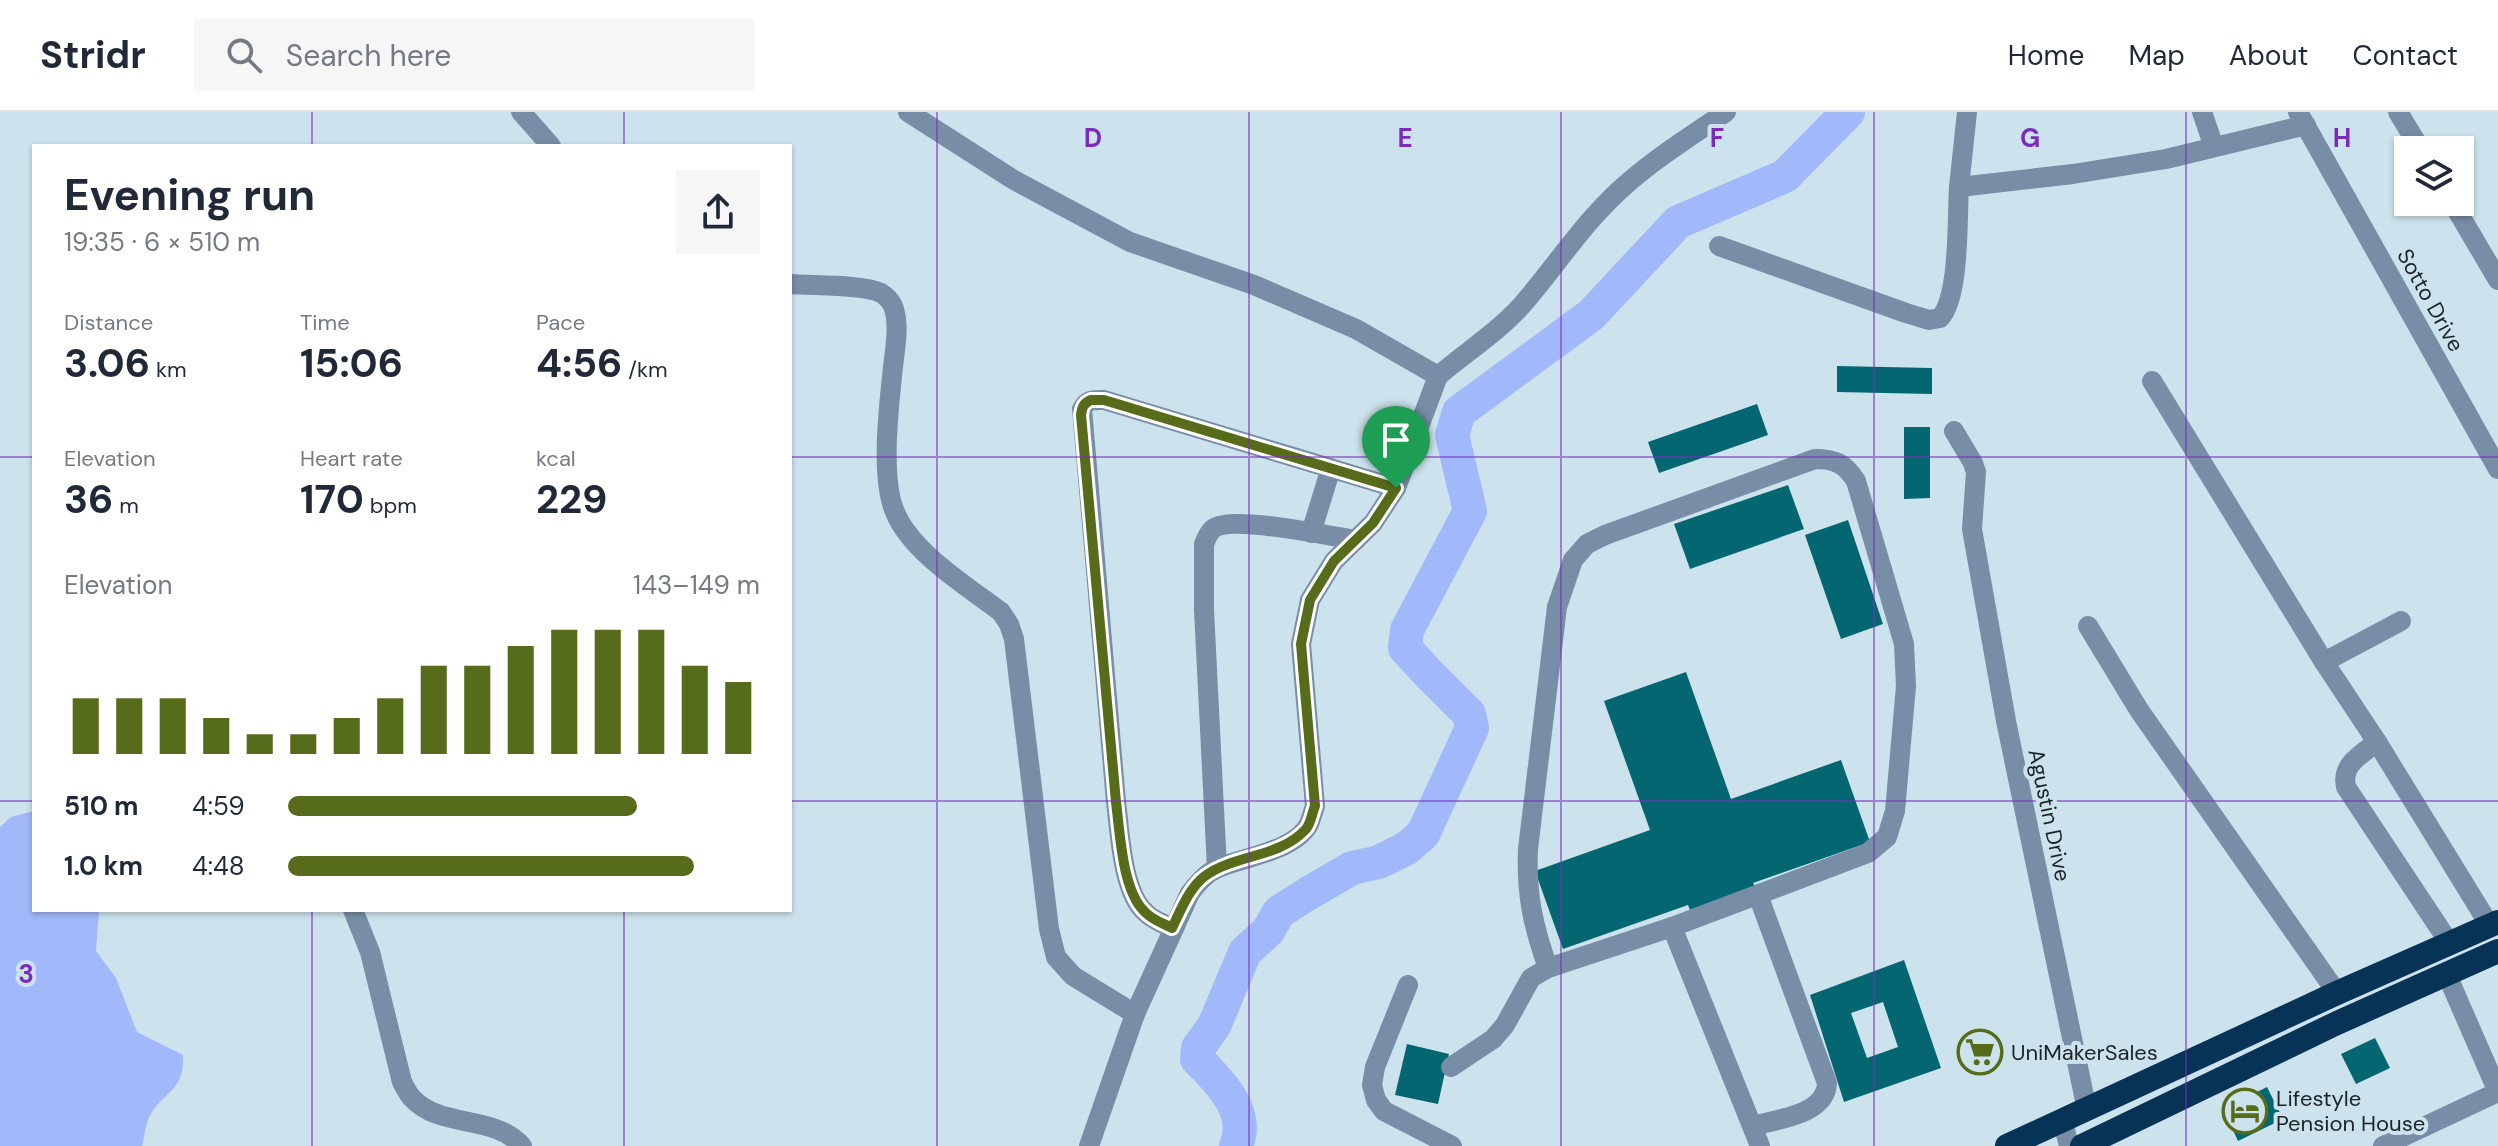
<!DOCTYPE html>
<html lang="en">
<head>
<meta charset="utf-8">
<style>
	:root { --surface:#fff; --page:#f6f6f7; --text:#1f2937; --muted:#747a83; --line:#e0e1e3; --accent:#576c1b }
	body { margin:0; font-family:"DM Sans",sans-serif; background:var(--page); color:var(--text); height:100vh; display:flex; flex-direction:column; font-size:30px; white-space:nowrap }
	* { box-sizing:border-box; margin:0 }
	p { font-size:26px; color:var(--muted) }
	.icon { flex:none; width:44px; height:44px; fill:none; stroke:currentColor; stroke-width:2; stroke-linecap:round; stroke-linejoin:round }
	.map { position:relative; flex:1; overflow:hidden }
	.panel { position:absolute; left:32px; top:32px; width:760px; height:768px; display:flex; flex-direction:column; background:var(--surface); border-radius:0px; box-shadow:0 2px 6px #0004 }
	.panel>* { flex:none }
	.buttons { position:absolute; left:2394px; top:24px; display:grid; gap:16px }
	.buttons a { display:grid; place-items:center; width:80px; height:80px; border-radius:0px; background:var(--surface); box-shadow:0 2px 6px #0004; font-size:40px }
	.pin { position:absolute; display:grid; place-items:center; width:68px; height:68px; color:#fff; margin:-82px -34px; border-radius:50% 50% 50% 0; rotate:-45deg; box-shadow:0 0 8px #0007 }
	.pin .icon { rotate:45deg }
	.round { display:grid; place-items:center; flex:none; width:84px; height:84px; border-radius:0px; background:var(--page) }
	.headline { display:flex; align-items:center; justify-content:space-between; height:136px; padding:0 32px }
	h1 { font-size:44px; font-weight:700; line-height:60px }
	.stats { display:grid; grid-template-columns:repeat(3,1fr); gap:12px; height:136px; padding:8px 32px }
	.stats div { display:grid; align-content:center }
	.stats b { font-size:40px; font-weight:700 }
	.stats small { font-size:22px; font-weight:400 }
	.stats p { font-size:22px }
	.chart { height:224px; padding:16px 32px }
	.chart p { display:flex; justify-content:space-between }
	.chart svg { width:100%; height:144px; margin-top:8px; stroke:var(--accent); stroke-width:6 }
	ul { padding:0 32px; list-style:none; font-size:26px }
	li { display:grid; grid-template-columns:128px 96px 1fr; align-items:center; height:60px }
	li i { height:20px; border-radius:10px; background:var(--accent) }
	header { display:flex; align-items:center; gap:48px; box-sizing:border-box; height:112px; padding:0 40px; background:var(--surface); border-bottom:2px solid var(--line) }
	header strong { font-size:38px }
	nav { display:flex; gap:44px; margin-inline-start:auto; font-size:28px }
	.search { width:560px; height:72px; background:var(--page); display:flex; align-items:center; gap:20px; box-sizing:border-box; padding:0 28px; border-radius:0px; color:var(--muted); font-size:30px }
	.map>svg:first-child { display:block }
</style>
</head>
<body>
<header>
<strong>Stridr</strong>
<div class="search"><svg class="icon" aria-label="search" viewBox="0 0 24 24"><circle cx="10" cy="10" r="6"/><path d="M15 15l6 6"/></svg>Search here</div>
<nav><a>Home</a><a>Map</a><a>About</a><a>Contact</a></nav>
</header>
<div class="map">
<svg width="2498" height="1034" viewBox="0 0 2498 1034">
	<rect width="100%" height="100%" fill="#cce3ed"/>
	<!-- water -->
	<path fill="#a1b8fa" d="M34,699V798H99L96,839L116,866L137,920L183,943C184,975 171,976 154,997C146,1006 145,1022 142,1034H0V715L11,705Z"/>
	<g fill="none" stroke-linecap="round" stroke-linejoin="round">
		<!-- river -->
		<path stroke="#a1b8fa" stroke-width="34" d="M1236,1034C1251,1000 1219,969 1197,947L1198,936L1214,914L1245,840L1268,819L1279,800L1309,781L1352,756L1379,750L1407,736L1423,722L1472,616L1469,602L1427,560L1405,536L1407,518L1470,399L1452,323L1459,300L1591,203L1678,110L1785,64L1848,0"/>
	</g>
	<!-- building -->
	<g fill="#046671" fill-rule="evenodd">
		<polygon points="1837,254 1932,256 1932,282 1837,280"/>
		<polygon points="1757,292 1768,323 1659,361 1648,330"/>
		<polygon points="1904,315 1930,315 1930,386 1904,387"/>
		<polygon points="1788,373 1804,417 1690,457 1674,412"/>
		<polygon points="1848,408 1883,512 1841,527 1805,423"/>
		<polygon points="1686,560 1731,687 1841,648 1870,730 1753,771 1755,774 1690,798 1688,793 1563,837 1535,759 1650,718 1604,589"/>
		<path d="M1904,848L1941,956L1844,990L1810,883ZM1883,890L1898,935L1867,946L1851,901Z"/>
		<polygon points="2375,926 2390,956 2356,972 2341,942"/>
		<polygon points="1407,932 1449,942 1438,992 1395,983"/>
		<polygon points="2267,975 2283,1007 2238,1029 2223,997"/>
	</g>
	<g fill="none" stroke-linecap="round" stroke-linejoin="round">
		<!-- minor -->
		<g stroke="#778ea6" stroke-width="20">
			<polyline points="521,0 551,34"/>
			<path d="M908,0L1014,68L1130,130L1254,173L1356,217L1438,264L1396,376L1373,411L1334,449L1310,488L1301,532L1315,694C1313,700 1311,707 1309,712C1295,739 1244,745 1218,756C1206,761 1198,771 1190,781L1135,902L1089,1034"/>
			<polyline points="2202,0 2214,35"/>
			<polyline points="2298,0 2498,357"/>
			<polyline points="2398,0 2421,38"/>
			<polyline points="1959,75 1967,0"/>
			<polyline points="2452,90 2498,168"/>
			<path d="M1719,134L1906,201L1929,208L1940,206C1960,185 1957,106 1959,75L2073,62L2166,47L2306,13"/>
			<path d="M790,172C812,174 863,172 881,181C886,184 890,188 893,194C900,212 895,236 893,255C889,293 880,366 895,400C911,440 967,474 1001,500L1009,512L1014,527L1049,817L1056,845L1073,864L1135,902"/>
			<path d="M1438,264C1466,240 1498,220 1522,193C1556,154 1583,111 1622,76C1654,47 1691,24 1726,0"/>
			<polyline points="2152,269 2324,550 2377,630 2490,814"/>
			<polyline points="1954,319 1973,351 1976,360 1972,417 2006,609 2087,998"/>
			<path d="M1815,347C1836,347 1845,352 1856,369L1904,532L1906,574L1895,699L1887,725L1868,741L1672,815L1548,856C1533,814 1526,782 1528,737L1557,495L1573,448L1587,432L1605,423Z"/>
			<polyline points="1311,421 1331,356"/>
			<polyline points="2088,514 2139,598 2337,881"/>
			<polyline points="2324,550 2401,509"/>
			<path d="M2377,630C2361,643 2341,652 2346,675L2450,832"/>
			<path d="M1217,756L1204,498V432C1207,426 1208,420 1214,416C1234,403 1329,424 1356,428"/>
			<path d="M353,798L370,840L402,970C405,975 408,982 412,986C440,1017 494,1002 522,1034"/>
			<polyline points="1672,815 1760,1034"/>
			<path d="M1172,816C1163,811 1152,808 1145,800C1122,779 1120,720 1116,690L1082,297C1087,287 1093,288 1104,288L1396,376"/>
			<polyline points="1408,873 1375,955 1372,973 1376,988 1384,999 1452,1034"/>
			<polyline points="1451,955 1493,927 1505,913 1531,866 1548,856"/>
			<polyline points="2063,1010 2069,1034"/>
			<path d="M1753,1014C1777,1007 1826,1003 1827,971L1758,783"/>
			<polyline points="2383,1034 2498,980 2447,863"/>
		</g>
		<!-- highway -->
		<g stroke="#073357" stroke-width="24">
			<polyline points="2007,1034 2337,881 2498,810"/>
			<polyline points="2082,1034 2337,911 2498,839"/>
		</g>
	</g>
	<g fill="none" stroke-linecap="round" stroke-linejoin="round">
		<!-- route casing -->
		<g stroke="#fff" stroke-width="16">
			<path id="route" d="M1091,288H1104L1396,376L1373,411L1334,449L1310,488L1301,532L1315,694C1312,701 1311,711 1306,717C1280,746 1235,742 1205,764C1189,776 1181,798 1172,816C1163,811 1152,808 1145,800C1122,779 1120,720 1116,690L1081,303C1082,296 1083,291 1091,288Z"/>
		</g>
		<!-- route -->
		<use href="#route" stroke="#576c1b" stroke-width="10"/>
	</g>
	<!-- grid -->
	<path fill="none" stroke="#7b2cbf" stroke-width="2" stroke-opacity="0.55" d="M312,0V34M624,0V34M937,0V1034M1249,0V1034M1561,0V1034M1874,0V1034M2186,0V1034M0,345H34M790,345H2498M0,689H34M790,689H2498M312,798V1034M624,798V1034"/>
	<!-- icons -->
	<defs>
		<g id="supermarket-ring" transform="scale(2.3)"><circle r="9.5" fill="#cce3ed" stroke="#576c1b" stroke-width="1.5"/><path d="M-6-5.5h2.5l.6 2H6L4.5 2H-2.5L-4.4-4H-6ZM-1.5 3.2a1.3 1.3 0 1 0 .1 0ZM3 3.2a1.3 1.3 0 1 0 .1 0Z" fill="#576c1b"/></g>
		<g id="hotel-ring" transform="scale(2.3)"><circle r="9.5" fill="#cce3ed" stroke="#576c1b" stroke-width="1.5"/><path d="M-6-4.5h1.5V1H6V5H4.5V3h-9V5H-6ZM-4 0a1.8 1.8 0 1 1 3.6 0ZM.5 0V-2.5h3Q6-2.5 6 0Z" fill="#576c1b"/></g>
	</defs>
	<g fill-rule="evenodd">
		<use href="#supermarket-ring" x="1980" y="940"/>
		<use href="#hotel-ring" x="2245" y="999"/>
	</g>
	<g text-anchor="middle" stroke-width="8" stroke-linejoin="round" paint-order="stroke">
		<!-- street labels -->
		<g font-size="22" fill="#1b2327" stroke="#cce3ed">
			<text transform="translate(2431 188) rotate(61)" y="8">Sotto Drive</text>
			<text transform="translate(2050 703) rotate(78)" y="8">Agustin Drive</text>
		</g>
		<!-- poi labels -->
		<g font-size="22" fill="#1b2327" stroke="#cce3ed" text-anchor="start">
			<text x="2011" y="948">UniMakerSales</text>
			<text x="2276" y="994">Lifestyle<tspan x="2276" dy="25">Pension House</tspan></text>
		</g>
	</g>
	<g font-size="26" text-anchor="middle" font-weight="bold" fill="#7b2cbf" stroke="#cce3ed" stroke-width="8" stroke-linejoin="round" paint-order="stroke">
		<text x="1093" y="35">D</text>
		<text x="1405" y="35">E</text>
		<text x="1717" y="35">F</text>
		<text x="2030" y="35">G</text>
		<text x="2342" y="35">H</text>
		<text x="26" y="871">3</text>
	</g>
</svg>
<div class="buttons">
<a><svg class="icon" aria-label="layers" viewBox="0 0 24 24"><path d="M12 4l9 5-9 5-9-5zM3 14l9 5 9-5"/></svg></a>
</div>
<div class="pin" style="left:1396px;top:376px;background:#1e9e55"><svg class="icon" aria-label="arrive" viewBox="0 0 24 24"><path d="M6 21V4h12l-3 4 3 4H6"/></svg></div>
<section class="panel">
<div class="headline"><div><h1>Evening run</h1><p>19:35 · 6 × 510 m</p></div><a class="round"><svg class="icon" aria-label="share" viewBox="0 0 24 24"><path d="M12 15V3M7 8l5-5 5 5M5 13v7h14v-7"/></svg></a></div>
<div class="stats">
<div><p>Distance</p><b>3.06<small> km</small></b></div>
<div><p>Time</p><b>15:06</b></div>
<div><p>Pace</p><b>4:56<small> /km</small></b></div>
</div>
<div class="stats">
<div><p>Elevation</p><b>36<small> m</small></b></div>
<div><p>Heart rate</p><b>170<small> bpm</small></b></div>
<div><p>kcal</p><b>229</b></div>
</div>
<div class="chart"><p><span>Elevation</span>143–149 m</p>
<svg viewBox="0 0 160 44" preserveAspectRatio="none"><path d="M5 44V27M15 44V27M25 44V27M35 44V33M45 44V38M55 44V38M65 44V33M75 44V27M85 44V17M95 44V17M105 44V11M115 44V6M125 44V6M135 44V6M145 44V17M155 44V22"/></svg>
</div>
<ul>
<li><b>510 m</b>4:59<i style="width:74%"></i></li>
<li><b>1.0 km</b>4:48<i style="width:86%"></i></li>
</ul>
</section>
</div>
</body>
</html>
